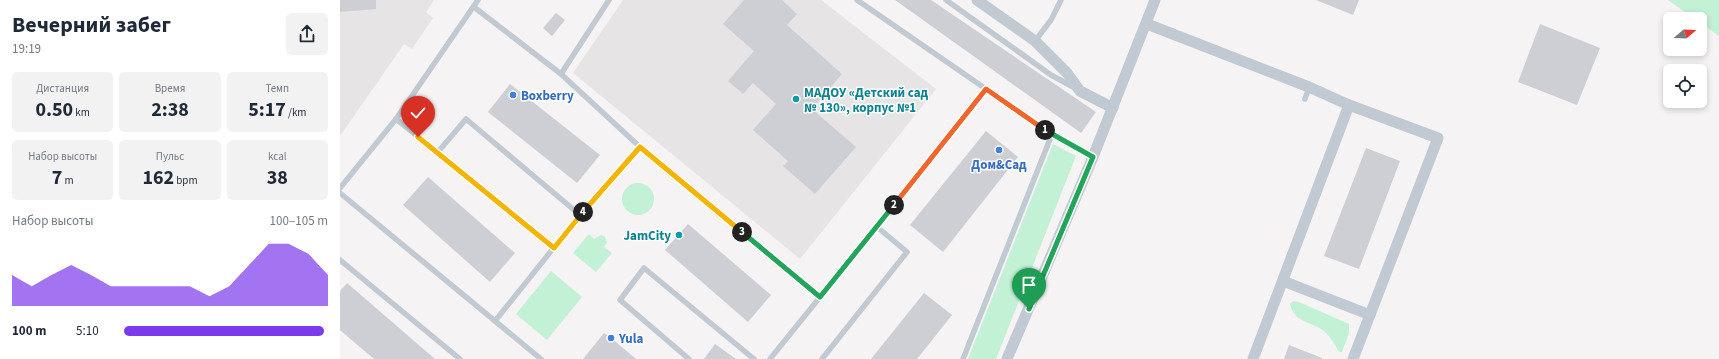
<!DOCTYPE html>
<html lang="ru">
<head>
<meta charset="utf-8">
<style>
	:root { --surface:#fff; --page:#f2f2f3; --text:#1f2937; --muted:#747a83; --accent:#7c3aed }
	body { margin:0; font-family:"Source Sans 3",sans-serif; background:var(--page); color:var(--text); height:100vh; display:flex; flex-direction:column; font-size:15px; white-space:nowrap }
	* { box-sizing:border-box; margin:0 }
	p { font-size:13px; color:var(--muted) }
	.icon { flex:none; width:22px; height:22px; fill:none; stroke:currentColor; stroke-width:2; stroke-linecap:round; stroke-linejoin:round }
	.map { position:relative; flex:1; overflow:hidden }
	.sheet { display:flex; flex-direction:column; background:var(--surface); width:340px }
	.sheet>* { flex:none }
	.needle { width:26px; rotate:71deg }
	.tools { position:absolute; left:1323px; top:12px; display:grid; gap:8px }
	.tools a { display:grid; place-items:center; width:44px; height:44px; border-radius:6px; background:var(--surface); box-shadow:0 2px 6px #0003; font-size:20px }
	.pin { position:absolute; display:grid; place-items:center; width:34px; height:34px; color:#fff; margin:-41px -17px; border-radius:50% 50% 50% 0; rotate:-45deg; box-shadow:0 0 4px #0007 }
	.pin .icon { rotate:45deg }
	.km { position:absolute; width:20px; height:20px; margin:-10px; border-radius:50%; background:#222; color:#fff; font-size:11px; line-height:20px; text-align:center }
	.round { display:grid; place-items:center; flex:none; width:42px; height:42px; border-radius:6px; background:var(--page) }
	.overview { display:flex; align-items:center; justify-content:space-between; height:68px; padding:0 12px }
	h1 { font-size:22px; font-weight:700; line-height:30px }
	.figures { display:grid; grid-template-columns:repeat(3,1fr); gap:6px; height:68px; padding:4px 12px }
	.figures div { display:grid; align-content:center; border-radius:6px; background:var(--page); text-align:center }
	.figures b { font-size:20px; font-weight:700 }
	.figures small { font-size:11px; font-weight:400 }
	.figures p { font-size:11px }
	.chart { height:112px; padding:8px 12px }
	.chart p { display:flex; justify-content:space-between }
	.chart svg { width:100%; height:72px; margin-top:4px; fill:var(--accent); opacity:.7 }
	ul { padding:0 12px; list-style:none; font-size:13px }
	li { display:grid; grid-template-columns:64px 48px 1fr; align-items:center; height:30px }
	li i { height:10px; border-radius:5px; background:var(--accent) }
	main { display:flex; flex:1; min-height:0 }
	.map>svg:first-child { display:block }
</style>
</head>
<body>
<main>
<section class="sheet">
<div class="overview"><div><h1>Вечерний забег</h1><p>19:19</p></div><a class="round"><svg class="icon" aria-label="share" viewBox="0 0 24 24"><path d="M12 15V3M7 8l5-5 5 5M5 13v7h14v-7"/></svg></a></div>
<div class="figures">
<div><p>Дистанция</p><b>0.50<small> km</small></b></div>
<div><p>Время</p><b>2:38</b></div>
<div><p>Темп</p><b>5:17<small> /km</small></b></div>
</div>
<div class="figures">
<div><p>Набор высоты</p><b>7<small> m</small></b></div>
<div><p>Пульс</p><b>162<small> bpm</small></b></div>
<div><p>kcal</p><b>38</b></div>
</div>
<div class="chart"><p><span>Набор высоты</span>100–105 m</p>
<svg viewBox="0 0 160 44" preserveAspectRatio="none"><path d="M0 44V25L10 32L20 25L30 19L40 25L50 32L60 32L70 32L80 32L90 32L100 38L110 32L120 19L130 6L140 6L150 12L160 25V44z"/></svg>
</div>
<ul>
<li><b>100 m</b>5:10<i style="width:98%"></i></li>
</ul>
</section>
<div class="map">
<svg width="1379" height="359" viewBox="0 0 1379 359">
	<rect width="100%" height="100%" fill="#f5f3f3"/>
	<!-- education -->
	<g fill="#e6e4e5">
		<polygon points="0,0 94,0 86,12 93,18 72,49 64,44 0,136"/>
		<polygon points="283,0 481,0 596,89 460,259 233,73"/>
	</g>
	<!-- green -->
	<g fill="#c3f1d5">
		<polygon points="1328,0 1379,0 1379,36 1360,22 1360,19 1355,19"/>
		<polygon points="713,144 736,156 656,359 628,359"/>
		<circle cx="298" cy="199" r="16"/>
		<polygon points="249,234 254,239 261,235 265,237 267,242 264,247 272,253 256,272 233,253"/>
		<polygon points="211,271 242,297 207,340 176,314"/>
		<path d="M953,301L959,302L1009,324V333L1002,352H999C994,343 990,335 981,329C968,321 955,322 950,304Z"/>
	</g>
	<!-- building -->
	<g fill="#cdcfd5">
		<polygon points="0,0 36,0 36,9 0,12"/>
		<polygon points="404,0 442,0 457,14 447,25 502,74 472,109 516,147 475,194 443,166 448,161 413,130 436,104 413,83 403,94 388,81 414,51 383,24"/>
		<polygon points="555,0 591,0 756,112 741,133"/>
		<polygon points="976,0 1019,0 1013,15"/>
		<polygon points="216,13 225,20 212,36 203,28"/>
		<polygon points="1200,24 1260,48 1237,105 1178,82"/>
		<polygon points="170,84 260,155 237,183 148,112"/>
		<polygon points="646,131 678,157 603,252 570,225"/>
		<polygon points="1026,148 1060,161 1019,269 984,256"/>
		<polygon points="88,177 175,253 150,282 63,205"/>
		<polygon points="348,224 431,295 408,322 325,250"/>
		<polygon points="7,283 95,359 34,359 0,330 0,291"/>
		<polygon points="584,293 612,315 577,359 531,359"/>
		<polygon points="264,333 271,338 296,359 243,359"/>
		<polygon points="375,344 396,359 364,359"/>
		<polygon points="949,345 982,358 982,359 944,359"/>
	</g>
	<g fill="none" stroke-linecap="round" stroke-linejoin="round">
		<!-- lane -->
		<g stroke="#c1cad2" stroke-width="5.5">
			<polyline points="606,0 711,75 735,88"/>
			<polyline points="134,7 221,74 300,147 480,297 430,359"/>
			<polyline points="695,41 711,20 721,0"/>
			<polyline points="221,74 269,0"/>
			<polyline points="646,89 712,134 753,157"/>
			<polyline points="965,99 969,87"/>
			<polyline points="56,119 98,152 126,119 240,215"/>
			<polyline points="98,152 214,248"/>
			<polyline points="0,188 56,119 138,0"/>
			<polyline points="0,193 201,359"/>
			<polyline points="0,260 120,359"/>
			<polyline points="480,297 646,89 517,0"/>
			<polyline points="155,321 240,215 300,147"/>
			<polyline points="349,359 280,300 304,268 414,359"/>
			<polyline points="482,359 567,252 536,226"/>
			<polyline points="623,359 712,134"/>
		</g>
		<!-- street -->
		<g stroke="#c1cad2" stroke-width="11">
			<polyline points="637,0 695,41 727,73 740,91 773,108"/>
			<polyline points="807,24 969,87 1009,105"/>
			<polyline points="943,281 1030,315"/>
			<polyline points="667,359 753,157 815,0"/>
			<polyline points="913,359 1009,105 1098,138 1013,359"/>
		</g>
	</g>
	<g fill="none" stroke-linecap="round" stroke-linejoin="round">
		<!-- split-1 casing -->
		<g stroke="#fff" stroke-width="8">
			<polyline id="split-1" points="689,309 753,157 705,130"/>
		</g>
		<!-- split-2 casing -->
		<g stroke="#fff" stroke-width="8">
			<polyline id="split-2" points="554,205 646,89 705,130"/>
		</g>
		<!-- split-3 casing -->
		<g stroke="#fff" stroke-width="8">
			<polyline id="split-3" points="402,232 480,297 554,205"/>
		</g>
		<!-- split-4 casing -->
		<g stroke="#fff" stroke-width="8">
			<polyline id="split-4" points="243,212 300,147 402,232"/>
		</g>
		<!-- split-5 casing -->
		<g stroke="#fff" stroke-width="8">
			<polyline id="split-5" points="78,137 214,248 243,212"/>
		</g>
		<!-- split-1 -->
		<use href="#split-1" stroke="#22a559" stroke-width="5"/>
		<!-- split-2 -->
		<use href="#split-2" stroke="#f0652b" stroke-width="5"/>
		<!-- split-3 -->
		<use href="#split-3" stroke="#22a559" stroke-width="5"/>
		<!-- split-4 -->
		<use href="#split-4" stroke="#f5b400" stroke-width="5"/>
		<!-- split-5 -->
		<use href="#split-5" stroke="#f5b400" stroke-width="5"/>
	</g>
	<!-- markers -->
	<g fill="#3f7fe0" stroke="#fff" stroke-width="1.5">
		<circle cx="173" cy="95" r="4"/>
		<circle cx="659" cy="150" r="4"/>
		<circle cx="271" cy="338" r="4"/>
	</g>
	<g fill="#0f9aa8" stroke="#fff" stroke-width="1.5">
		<circle cx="456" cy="99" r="4"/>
		<circle cx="339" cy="235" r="4"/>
	</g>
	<g text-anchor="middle" stroke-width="3" stroke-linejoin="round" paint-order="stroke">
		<!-- culture labels -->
		<g font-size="13" font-weight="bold" fill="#0d838f" stroke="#fff" text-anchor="start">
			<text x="464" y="97">МАДОУ «Детский сад<tspan x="464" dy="15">№ 130», корпус №1</tspan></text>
			<text x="331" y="240" text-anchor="end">JamCity</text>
		</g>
		<!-- shop labels -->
		<g font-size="13" font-weight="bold" fill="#366cbe" stroke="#fff" text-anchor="start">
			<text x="181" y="100">Boxberry</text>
			<text x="659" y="169" text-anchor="middle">Дом&amp;Сад</text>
			<text x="279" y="343">Yula</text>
		</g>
	</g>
</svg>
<div class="tools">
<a><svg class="needle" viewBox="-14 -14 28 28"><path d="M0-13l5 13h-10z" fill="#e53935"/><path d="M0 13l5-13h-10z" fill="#747a83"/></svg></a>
<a><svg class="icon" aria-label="locate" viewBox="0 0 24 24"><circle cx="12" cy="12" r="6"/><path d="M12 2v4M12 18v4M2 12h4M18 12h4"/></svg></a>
</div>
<div class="pin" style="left:689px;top:309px;background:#1e9e55"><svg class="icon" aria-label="arrive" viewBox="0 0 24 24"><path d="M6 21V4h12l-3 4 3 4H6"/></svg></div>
<div class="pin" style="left:78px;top:137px;background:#d93025"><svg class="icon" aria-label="check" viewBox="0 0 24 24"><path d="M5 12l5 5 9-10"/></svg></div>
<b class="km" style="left:705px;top:130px">1</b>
<b class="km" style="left:554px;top:205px">2</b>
<b class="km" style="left:402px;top:232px">3</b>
<b class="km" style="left:243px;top:212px">4</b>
</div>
</main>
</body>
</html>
